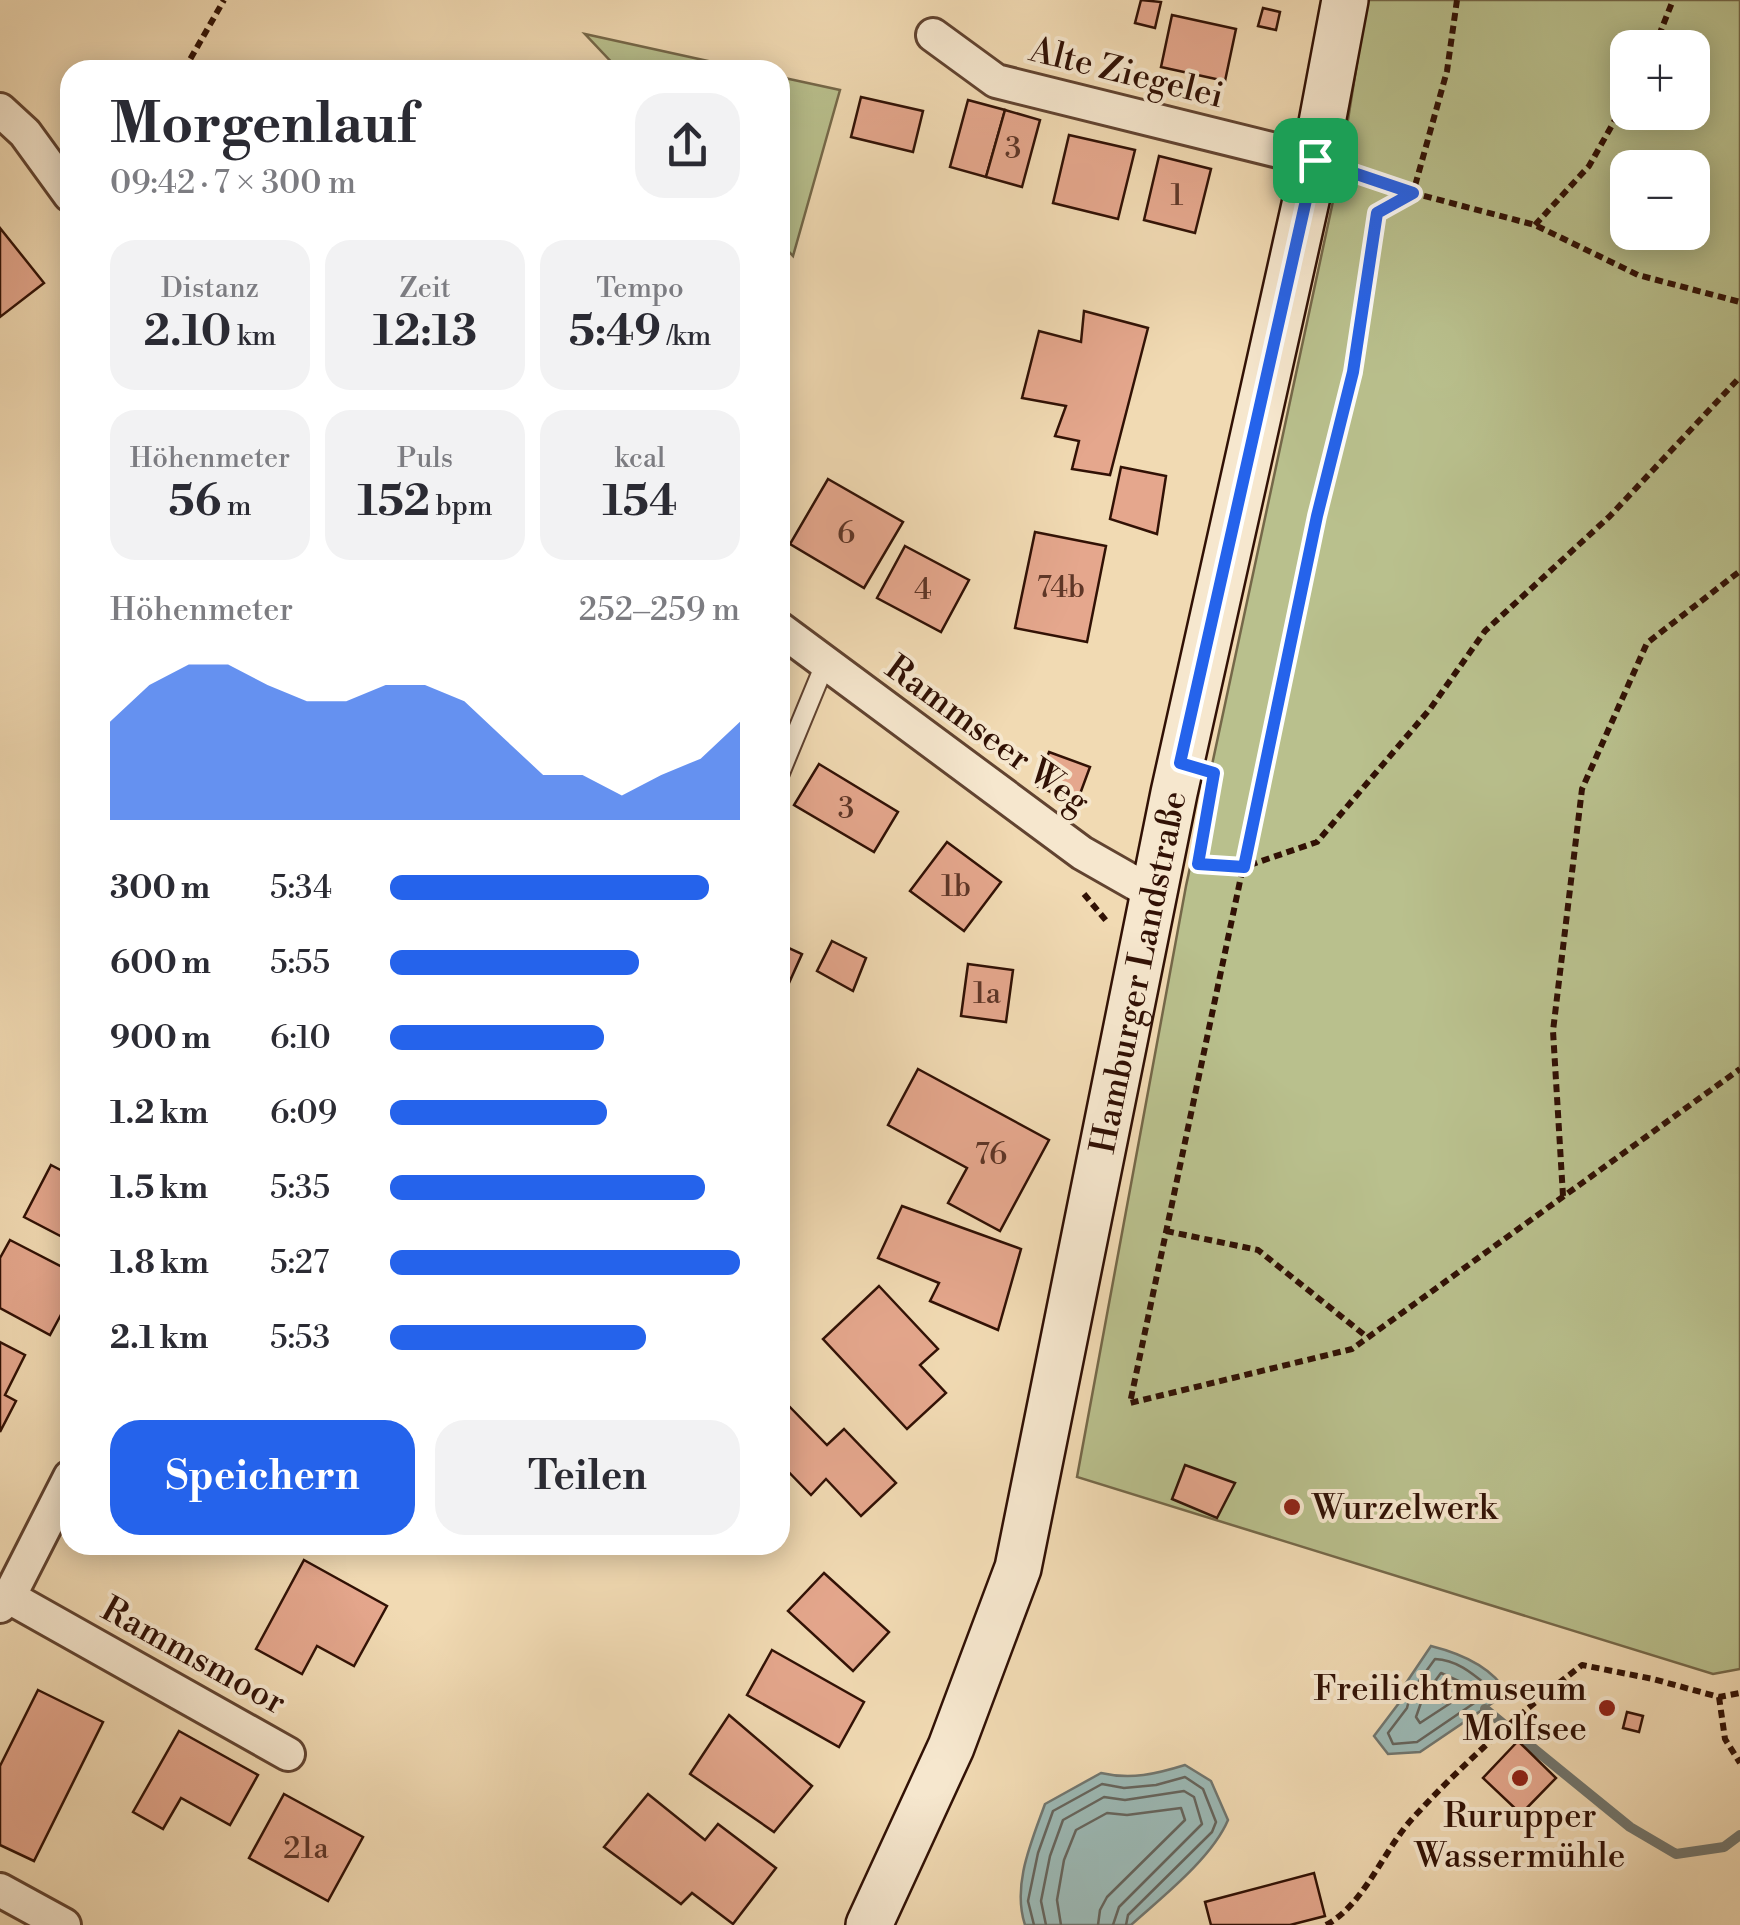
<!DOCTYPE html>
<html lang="de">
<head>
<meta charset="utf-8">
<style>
	:root { --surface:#fff; --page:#f2f2f3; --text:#2b2b33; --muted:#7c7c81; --accent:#2563eb }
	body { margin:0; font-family:"Libre Bodoni",serif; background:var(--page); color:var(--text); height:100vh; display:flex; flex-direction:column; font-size:38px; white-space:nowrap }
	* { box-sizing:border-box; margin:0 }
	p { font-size:32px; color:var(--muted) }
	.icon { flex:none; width:55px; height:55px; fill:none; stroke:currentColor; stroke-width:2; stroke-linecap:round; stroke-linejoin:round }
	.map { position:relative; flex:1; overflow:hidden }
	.panel { position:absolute; left:60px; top:60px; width:730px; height:1495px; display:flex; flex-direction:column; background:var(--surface); border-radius:30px; box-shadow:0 5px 25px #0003 }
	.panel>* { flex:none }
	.tools { position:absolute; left:1610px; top:30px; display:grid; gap:20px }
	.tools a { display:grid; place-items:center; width:100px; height:100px; border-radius:20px; background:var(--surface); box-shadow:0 5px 25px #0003; font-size:50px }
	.pin { position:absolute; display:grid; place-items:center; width:85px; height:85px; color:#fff; margin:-42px; border-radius:20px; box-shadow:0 5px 15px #0006 }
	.round { display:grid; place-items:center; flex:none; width:105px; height:105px; border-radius:30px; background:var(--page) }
	.summary { display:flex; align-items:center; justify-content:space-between; height:170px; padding:0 50px }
	h1 { font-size:55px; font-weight:800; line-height:75px }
	.stats { display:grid; grid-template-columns:repeat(3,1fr); gap:15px; height:170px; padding:10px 50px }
	.stats div { display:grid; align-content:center; border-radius:25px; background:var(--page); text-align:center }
	.stats b { font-size:42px; font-weight:800 }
	.stats small { font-size:28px; font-weight:400 }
	.stats p { font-size:28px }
	.chart { height:280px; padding:20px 50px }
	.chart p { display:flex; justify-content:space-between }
	.chart svg { width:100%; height:180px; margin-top:10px; fill:var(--accent); opacity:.7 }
	.primary-button { display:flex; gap:20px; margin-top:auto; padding:20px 50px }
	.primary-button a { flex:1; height:115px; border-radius:30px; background:var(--accent); color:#fff; font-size:40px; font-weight:800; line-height:115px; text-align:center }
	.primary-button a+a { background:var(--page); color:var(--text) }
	ul { padding:0 50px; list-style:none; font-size:32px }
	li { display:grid; grid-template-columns:160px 120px 1fr; align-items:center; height:75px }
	li i { height:25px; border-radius:12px; background:var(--accent) }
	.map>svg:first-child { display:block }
</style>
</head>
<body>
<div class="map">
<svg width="1740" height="1925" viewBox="0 0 1740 1925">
	<rect width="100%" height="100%" fill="#f1dab3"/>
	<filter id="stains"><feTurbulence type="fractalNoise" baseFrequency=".002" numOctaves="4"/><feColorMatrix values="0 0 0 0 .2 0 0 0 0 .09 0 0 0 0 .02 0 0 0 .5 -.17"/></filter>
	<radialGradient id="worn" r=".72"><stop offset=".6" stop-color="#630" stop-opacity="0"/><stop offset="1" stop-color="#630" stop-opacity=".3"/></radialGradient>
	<!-- green -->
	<g fill="#b9c08d" stroke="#756849" stroke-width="2.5" fill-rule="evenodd">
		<path d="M1367,0H1740V1669L1713,1674L1077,1477L1186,886L1341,164ZM1628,48H1692V112H1628ZM1628,168H1692V232H1628Z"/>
		<polygon points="585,34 749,70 619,70"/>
		<polygon points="780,77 840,90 793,256 780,242"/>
	</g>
	<!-- water -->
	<g fill="#9cb9b5" stroke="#71766f" stroke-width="2.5">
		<path d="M1431,1646C1459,1653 1492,1667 1507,1693L1420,1752L1388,1754L1374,1736L1399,1703L1402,1689Z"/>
		<path d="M1185,1765L1211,1781L1228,1820C1212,1858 1162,1897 1131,1925H1025C1012,1885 1031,1843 1045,1804L1101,1773C1131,1780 1156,1774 1185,1765Z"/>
	</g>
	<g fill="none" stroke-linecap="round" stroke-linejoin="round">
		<!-- shore -->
		<g stroke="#66655d" stroke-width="2.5">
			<path d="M1435,1659C1457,1660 1472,1673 1489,1687V1693L1417,1742L1393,1744L1388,1733L1407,1708L1411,1692Z"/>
			<polygon points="1441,1673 1465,1684 1469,1691 1420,1723 1416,1717 1423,1697"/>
			<polyline points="1034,1925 1028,1901 1038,1853 1053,1811 1102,1784 1124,1788 1156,1785 1185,1777 1203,1789 1216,1822 1212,1832 1128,1915 1126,1925"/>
			<polyline points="1046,1925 1041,1901 1050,1856 1063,1820 1104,1797 1125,1800 1184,1791 1194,1797 1202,1824 1119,1907 1113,1925"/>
			<polyline points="1061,1925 1057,1900 1064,1860 1076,1830 1107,1813 1127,1815 1181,1808 1185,1820 1107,1897 1100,1910 1098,1925"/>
		</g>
		<!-- stream -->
		<polyline stroke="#71766f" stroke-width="10" points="1485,1709 1630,1827 1676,1854 1724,1847 1740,1835"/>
	</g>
	<!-- building -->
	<g fill="#e5a78d" stroke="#311105" stroke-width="2.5">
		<polygon points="1141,0 1161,2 1155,28 1135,23"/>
		<polygon points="1263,8 1280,12 1276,30 1258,26"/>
		<polygon points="1172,15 1236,29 1225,81 1161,67"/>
		<polygon points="861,97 923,111 913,152 851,137"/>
		<polygon points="968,100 1005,110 986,177 950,167"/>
		<polygon points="1005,110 1040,120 1022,187 986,177"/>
		<polygon points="1069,135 1135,150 1118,219 1053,203"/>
		<polygon points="1159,156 1211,169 1195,233 1144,220"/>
		<polygon points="0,228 44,283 0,317"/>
		<polygon points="1084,311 1148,328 1110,475 1072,469 1079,441 1055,436 1066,406 1022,398 1039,331 1081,342"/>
		<polygon points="1121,467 1166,476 1157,534 1110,519"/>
		<polygon points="828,479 903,522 864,588 790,544"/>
		<polygon points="1035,532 1106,546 1087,642 1015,628"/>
		<polygon points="905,546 969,580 941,632 877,598"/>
		<polygon points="1049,752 1090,767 1077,802 1036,786"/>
		<polygon points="819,764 898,812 874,852 794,805"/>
		<polygon points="947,842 1001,882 964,931 910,891"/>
		<polygon points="832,941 866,958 853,991 817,971"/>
		<polygon points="780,944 802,954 780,1003"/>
		<polygon points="968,964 1013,970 1006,1022 961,1016"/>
		<polygon points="918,1069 1049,1140 1000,1231 948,1203 967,1168 888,1125"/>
		<polygon points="51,1165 70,1175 70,1241 24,1217"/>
		<polygon points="902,1206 1021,1249 998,1330 930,1301 939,1283 878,1258"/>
		<polygon points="10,1240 70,1271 70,1298 50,1335 0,1308 0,1258"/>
		<polygon points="879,1286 938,1349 920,1365 946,1393 907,1429 823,1339"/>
		<polygon points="0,1342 25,1355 5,1395 16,1401 0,1432"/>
		<polygon points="786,1403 827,1445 844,1429 896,1483 861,1516 826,1479 811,1495 780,1463 780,1409"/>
		<polygon points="1185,1465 1235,1483 1217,1518 1172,1499"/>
		<polygon points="304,1560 387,1606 354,1666 317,1646 302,1674 256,1649"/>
		<polygon points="824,1573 889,1632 853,1671 788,1611"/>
		<polygon points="772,1650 864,1702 839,1747 747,1695"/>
		<polygon points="38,1690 103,1722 34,1861 0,1845 0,1766"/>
		<polygon points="1627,1712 1643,1716 1639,1732 1623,1728"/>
		<polygon points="729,1715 812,1786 774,1832 690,1774"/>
		<polygon points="179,1731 258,1775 230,1825 181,1798 163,1829 133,1812"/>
		<polygon points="1518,1741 1556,1778 1521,1814 1483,1778"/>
		<polygon points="284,1794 363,1837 328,1901 249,1858"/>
		<polygon points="648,1794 705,1840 718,1824 776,1868 733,1924 692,1893 681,1904 604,1847"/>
		<polygon points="1314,1873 1325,1916 1290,1925 1211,1925 1205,1902"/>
	</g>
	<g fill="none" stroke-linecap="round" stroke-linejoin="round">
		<!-- lane casing -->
		<g stroke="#614330" stroke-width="22">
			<polyline id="lane" points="780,773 825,664"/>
		</g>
		<!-- street casing -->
		<g stroke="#614330" stroke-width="38">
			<g id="street">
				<polyline points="933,35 996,81 1315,160"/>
				<polyline points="0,110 25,133 70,195"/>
				<polyline points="780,629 1082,853 1154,894"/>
				<polyline points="9,1597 288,1754"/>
				<polyline points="0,1606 9,1597 70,1477"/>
				<polyline points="0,1890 64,1925"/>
			</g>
		</g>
		<!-- secondary casing -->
		<g stroke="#311105" stroke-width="50">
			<g id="secondary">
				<path id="s1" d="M869,1925L951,1747L1018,1568L1174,793L1315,160L1345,0"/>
			</g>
		</g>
		<!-- path -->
		<g stroke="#311105" stroke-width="6" stroke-dasharray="8 5" stroke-linecap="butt">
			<polyline points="1457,0 1447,71 1413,193 1377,213 1353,372 1317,516 1130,1403 1352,1349 1740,1069"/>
			<polyline points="1654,48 1673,0"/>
			<polyline points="184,70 224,0"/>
			<polyline points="1350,171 1413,193 1535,225 1638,275 1740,302"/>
			<polyline points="1535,225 1589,166 1628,97"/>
			<polyline points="1198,864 1244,867 1317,842 1430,709 1485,631 1610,516 1740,377"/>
			<polyline points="1084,894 1108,923"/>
			<polyline points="1563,1196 1553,1031 1582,789 1647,643 1740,571"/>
			<polyline points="1166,1231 1258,1250 1367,1337"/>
			<polyline points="1719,1697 1725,1739 1740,1763"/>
			<path d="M1326,1925C1364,1905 1383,1851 1412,1819C1464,1762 1521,1712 1582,1665L1653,1679L1719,1697L1740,1693"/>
		</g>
		<!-- lane -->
		<use href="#lane" stroke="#f6e7ce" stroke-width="18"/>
		<!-- street -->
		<use href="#street" stroke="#f6e7ce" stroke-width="32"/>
		<!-- secondary -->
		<use href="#secondary" stroke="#f6e7ce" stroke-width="45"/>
	</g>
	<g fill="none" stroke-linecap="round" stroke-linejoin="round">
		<!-- route casing -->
		<g stroke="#fff" stroke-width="20">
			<polygon id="route" points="1315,160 1413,193 1377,213 1353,372 1317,516 1244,867 1198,864 1214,773 1180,763"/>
		</g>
		<!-- route -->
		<use href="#route" stroke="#2563eb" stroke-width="12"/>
	</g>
	<!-- markers -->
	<g fill="#8f2418" stroke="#f6e7ce" stroke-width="4">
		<circle cx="1292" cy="1507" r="10"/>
		<circle cx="1607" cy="1708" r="10"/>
		<circle cx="1520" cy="1778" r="10"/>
	</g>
	<g text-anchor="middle" stroke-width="8" stroke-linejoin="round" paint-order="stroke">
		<!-- number labels -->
		<g font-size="30" fill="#5e3627">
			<text x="1013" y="158">3</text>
			<text x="1177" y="205">1</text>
			<text x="846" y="543">6</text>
			<text x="1061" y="597">74b</text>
			<text x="923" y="599">4</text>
			<text x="846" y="818">3</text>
			<text x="956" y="896">1b</text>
			<text x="987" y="1003">1a</text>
			<text x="991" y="1164">76</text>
			<text x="306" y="1858">21a</text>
		</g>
		<!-- street labels -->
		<g font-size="35" fill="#311105" stroke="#f6e7ce">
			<text transform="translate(1127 72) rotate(14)" y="12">Alte Ziegelei</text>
			<text transform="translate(988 734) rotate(36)" y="12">Rammseer Weg</text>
			<text dy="12" stroke="none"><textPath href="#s1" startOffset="995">Hamburger Landstraße</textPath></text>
			<text transform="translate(194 1655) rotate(29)" y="12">Rammsmoor</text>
		</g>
		<!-- poi labels -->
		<g font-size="35" fill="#311105" stroke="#f6e7ce" text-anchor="start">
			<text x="1312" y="1519">Wurzelwerk</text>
			<text x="1587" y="1700" text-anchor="end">Freilichtmuseum<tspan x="1587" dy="40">Molfsee</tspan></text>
			<text x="1520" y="1827" text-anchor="middle">Rurupper<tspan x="1520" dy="40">Wassermühle</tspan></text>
		</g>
	</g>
	<rect width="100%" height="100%" filter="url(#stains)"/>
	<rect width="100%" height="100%" fill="url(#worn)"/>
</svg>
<div class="tools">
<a>+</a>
<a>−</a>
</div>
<div class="pin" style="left:1315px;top:160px;background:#1e9e55"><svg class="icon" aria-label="arrive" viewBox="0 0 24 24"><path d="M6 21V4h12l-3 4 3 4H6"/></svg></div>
<section class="panel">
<div class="summary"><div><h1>Morgenlauf</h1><p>09:42 · 7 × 300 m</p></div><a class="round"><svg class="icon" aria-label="share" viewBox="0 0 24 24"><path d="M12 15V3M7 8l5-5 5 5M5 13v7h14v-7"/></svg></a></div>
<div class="stats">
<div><p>Distanz</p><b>2.10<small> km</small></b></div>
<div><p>Zeit</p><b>12:13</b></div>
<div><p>Tempo</p><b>5:49<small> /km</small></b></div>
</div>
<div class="stats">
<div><p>Höhenmeter</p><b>56<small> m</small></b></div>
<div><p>Puls</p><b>152<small> bpm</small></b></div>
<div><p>kcal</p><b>154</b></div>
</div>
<div class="chart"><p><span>Höhenmeter</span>252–259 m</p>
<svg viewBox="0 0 160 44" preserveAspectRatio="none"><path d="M0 44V20L10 11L20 6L30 6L40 11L50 15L60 15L70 11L80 11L90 15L100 24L110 33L120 33L130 38L140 33L150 29L160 20V44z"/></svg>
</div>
<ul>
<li><b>300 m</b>5:34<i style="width:91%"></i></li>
<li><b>600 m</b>5:55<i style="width:71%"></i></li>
<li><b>900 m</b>6:10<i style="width:61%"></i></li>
<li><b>1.2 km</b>6:09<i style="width:62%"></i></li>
<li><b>1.5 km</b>5:35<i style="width:90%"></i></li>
<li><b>1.8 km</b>5:27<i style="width:100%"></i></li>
<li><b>2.1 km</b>5:53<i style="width:73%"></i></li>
</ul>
<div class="primary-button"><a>Speichern</a><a>Teilen</a></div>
</section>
</div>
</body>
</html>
